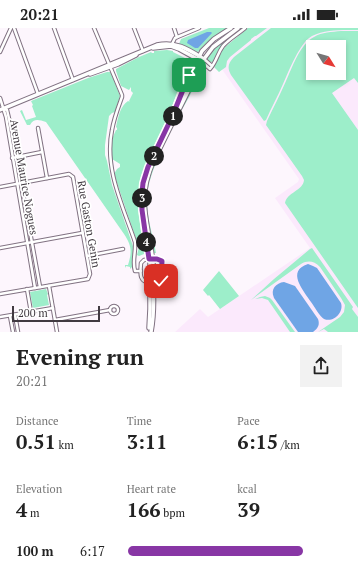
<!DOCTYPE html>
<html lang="en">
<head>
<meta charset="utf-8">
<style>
	:root { --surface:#fff; --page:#f2f2f2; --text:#222; --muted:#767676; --accent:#8836a5 }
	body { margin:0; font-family:"PT Serif",serif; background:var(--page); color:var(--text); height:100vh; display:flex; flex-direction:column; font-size:15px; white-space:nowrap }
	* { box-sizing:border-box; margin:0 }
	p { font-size:13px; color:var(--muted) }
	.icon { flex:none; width:22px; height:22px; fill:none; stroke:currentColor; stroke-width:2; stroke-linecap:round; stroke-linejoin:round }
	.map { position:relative; height:304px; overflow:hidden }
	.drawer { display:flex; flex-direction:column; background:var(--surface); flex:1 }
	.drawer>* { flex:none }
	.needle { width:26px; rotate:127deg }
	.fabs { position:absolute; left:306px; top:12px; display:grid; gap:8px }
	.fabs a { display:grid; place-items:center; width:40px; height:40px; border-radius:0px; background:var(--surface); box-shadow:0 2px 6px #0003; font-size:20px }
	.scale { position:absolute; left:12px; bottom:10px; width:88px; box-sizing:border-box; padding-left:4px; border:2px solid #413a41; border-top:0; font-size:11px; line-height:14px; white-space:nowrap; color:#413a41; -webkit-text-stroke:3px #fff; paint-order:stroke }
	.pin { position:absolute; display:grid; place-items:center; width:34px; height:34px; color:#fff; margin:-17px; border-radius:8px; box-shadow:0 2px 6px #0006 }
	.km { position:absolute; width:20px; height:20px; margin:-10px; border-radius:50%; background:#222; color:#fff; font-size:11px; line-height:20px; text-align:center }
	.round { display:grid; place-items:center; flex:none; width:42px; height:42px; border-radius:0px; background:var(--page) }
	.headline { display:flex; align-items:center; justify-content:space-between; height:68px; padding:0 16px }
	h1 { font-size:22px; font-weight:800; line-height:30px }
	.metrics { display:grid; grid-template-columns:repeat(3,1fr); gap:6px; height:68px; padding:4px 16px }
	.metrics div { display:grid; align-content:center }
	.metrics b { font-size:20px; font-weight:800 }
	.metrics small { font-size:11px; font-weight:400 }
	.metrics p { font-size:11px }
	ul { padding:0 16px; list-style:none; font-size:13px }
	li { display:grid; grid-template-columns:64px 48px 1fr; align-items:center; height:30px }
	li i { height:10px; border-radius:5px; background:var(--accent) }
	.status { display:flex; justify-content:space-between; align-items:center; height:28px; padding:0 20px; background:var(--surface); direction:ltr }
	.status svg { height:11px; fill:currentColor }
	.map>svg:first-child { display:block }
</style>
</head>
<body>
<div class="status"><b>20:21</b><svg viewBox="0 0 49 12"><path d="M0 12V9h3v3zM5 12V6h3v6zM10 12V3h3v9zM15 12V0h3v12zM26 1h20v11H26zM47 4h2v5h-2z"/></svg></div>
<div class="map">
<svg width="358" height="304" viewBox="0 0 358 304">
	<rect width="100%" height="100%" fill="#fdf6fd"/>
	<!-- built -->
	<path fill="#fbe9fc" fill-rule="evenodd" d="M251,0H358V304H175L200,281L208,289L310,220L275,170L298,154L299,151L219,37ZM313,19H339V45H313Z"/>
	<!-- green -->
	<g fill="#9deeca" fill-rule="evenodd">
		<polygon points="209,0 228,0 213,10 198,24 193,23 179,16 181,11"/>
		<path d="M240,0H243L222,17L218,23L214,34H211L208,33C207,30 206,30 208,27C212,19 232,6 240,0Z"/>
		<polygon points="248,0 267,0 256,8 255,8 251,11 251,12 230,29 227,33 226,39 219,44 214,39 221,24 225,19"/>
		<path d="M271,0H358V2C343,2 326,1 312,8C300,14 289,43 283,56C278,68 271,80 266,92L264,93L231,47C227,40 228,35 234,29Z"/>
		<path d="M341,3H358V55L354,50L332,65L358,102V280L285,175C287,164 303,163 304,152L302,148L266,97L267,93C273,80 280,67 286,53C292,40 300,16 314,9C322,4 332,4 341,3ZM313,19H339V45H313Z"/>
		<path d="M167,22L173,23V24L189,32L190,33L179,59L170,84L148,131L141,148L138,166V180L144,226L139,228L137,227L139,219L137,218L136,211L114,146L117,141L120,139V136L112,131V111L116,102H117V100L116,99C118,90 120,78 128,73L130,74L129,73L133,65L131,63V59L129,62L121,58L116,43V41L139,29L151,24L152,25H154V23Z"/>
		<path d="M191,39V40C184,56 178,72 172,88C161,112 145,135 141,162C139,181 144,207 147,226H146C143,206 138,185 140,165C143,137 160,112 171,88C178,72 183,55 191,39Z"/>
		<path d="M107,44H110L111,45L120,68L115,84L112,85L109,88L105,117V127L107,133L112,157L134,221L132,239L130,241V239L126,238L125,240V237H128C132,224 132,218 124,206L46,94C39,92 34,90 30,97H27L20,83L22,82L26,92L36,89L32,78L33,77L31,73L88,50Z"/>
		<path d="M199,44L202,45L196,54L191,62L192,63C188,72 182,81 177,90C172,101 167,112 161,123C154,140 147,155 147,173C147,190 153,208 156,225H153L146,186V161L153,137Z"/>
		<path d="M312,220L353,279L352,281L358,289V304H328L324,301L318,304L340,289L344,284L345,277L341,270L320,239C314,233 308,232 301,236L251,272L274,251L310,221Z"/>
		<polygon points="219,243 239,268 220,281 209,267 208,268 203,262"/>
		<polygon points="46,261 48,266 47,267 49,277 33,280 30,264"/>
		<polygon points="265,268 270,270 272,272 295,304 290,304 268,272 262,270 255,271 260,269"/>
	</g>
	<!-- water -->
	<g fill="#6fa5e5">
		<polygon points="207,4 211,4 212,5 198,20 195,20 187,15 188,12"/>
		<path d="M308,236L313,238L317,240L341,275C344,284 334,295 324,291C320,289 314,278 311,274C303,262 286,243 308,236Z"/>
		<path d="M284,254L295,258L318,291C320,297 318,300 313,304H298L274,270C270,261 276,255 284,254Z"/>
	</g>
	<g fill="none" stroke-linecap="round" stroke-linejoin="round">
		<!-- street casing -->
		<g stroke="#817282" stroke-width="4.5">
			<g id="street">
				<polyline points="14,0 38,66"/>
				<polyline points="54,0 73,52"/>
				<path d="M94,0L122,67V69C118,80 114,90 112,102C104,141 123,178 135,214C136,224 132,233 135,243H141"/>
				<polyline points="134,0 143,23"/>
				<polyline points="174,0 177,9"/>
				<polyline points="172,16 175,10 199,0"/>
				<polyline points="0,24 11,0"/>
				<polyline points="204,31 212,38"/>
				<path d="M202,34L210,41C217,33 217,26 223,18C229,11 238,6 245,0"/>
				<polyline points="0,70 6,89 35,260"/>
				<polyline points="4,81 7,82 11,99 40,259"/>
				<polyline points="38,100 47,150"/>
				<polyline points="12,130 42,124"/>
				<polyline points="0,159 69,146 73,149 90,246 88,251 0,266"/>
				<polyline points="0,220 82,205"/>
				<polyline points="87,228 123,221"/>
				<path d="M155,230L160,232L162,234V252C159,255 157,255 152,255C139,255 140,246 141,235L144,232Z"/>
				<polyline points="49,258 57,304"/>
				<polyline points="27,261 31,284"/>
				<circle cx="114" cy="282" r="4"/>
				<polyline points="15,287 18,304"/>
				<polyline points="10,288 13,304"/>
				<polyline points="0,289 53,280"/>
				<polyline points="55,292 110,282"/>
			</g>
		</g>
		<!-- secondary casing -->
		<g stroke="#817282" stroke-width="5.5">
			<g id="secondary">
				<polyline points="153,20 171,18 179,21 199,32"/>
				<polyline points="90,46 118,36 136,27"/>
				<path d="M0,82L157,17C176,13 188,21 204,31"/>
				<polyline points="171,92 187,53 202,23 214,11 231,0"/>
				<polyline points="143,188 150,235 150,281 149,300"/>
				<path d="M151,304C154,288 154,271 153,255C153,246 154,236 152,227C147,191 137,171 153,134L204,31L213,19L238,0"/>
			</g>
		</g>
		<!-- street -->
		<use href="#street" stroke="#fff" stroke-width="2.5"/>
		<!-- secondary -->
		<use href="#secondary" stroke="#fff" stroke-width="3.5"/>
	</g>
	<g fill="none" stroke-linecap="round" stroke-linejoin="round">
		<!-- route casing -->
		<g stroke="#fff" stroke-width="8">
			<polyline id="route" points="161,253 162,233 157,231 149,231 142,182 142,165 143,155 148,139 172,89 189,47"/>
		</g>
		<!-- route -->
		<use href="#route" stroke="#8836a5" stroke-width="5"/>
	</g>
	<g text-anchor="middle" stroke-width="3.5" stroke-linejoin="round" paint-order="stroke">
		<!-- street labels -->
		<g font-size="11" fill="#413a41" stroke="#fff">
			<text transform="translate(24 149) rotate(80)" y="4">Avenue Maurice Nogues</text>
			<text transform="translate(89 196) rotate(80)" y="4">Rue Gaston Genin</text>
		</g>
	</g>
</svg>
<div class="fabs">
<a><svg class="needle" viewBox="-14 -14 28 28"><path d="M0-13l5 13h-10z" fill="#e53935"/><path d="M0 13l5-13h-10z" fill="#767676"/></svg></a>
</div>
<div class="scale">200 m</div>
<div class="pin" style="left:189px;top:47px;background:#1e9e55"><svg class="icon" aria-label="arrive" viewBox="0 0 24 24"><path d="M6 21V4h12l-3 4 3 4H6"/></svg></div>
<div class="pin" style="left:161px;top:253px;background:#d93025"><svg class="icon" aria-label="check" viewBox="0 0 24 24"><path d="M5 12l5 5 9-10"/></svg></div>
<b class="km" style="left:173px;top:88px">1</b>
<b class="km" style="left:154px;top:128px">2</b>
<b class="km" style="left:142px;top:170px">3</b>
<b class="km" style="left:146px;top:214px">4</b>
</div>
<section class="drawer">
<div class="headline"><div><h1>Evening run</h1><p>20:21</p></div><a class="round"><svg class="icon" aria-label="share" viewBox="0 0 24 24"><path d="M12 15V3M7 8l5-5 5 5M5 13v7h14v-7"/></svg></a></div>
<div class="metrics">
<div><p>Distance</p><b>0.51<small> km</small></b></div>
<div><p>Time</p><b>3:11</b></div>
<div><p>Pace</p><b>6:15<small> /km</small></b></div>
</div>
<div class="metrics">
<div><p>Elevation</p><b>4<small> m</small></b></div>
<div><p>Heart rate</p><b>166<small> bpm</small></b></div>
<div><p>kcal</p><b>39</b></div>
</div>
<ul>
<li><b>100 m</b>6:17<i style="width:82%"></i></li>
</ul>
</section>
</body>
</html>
